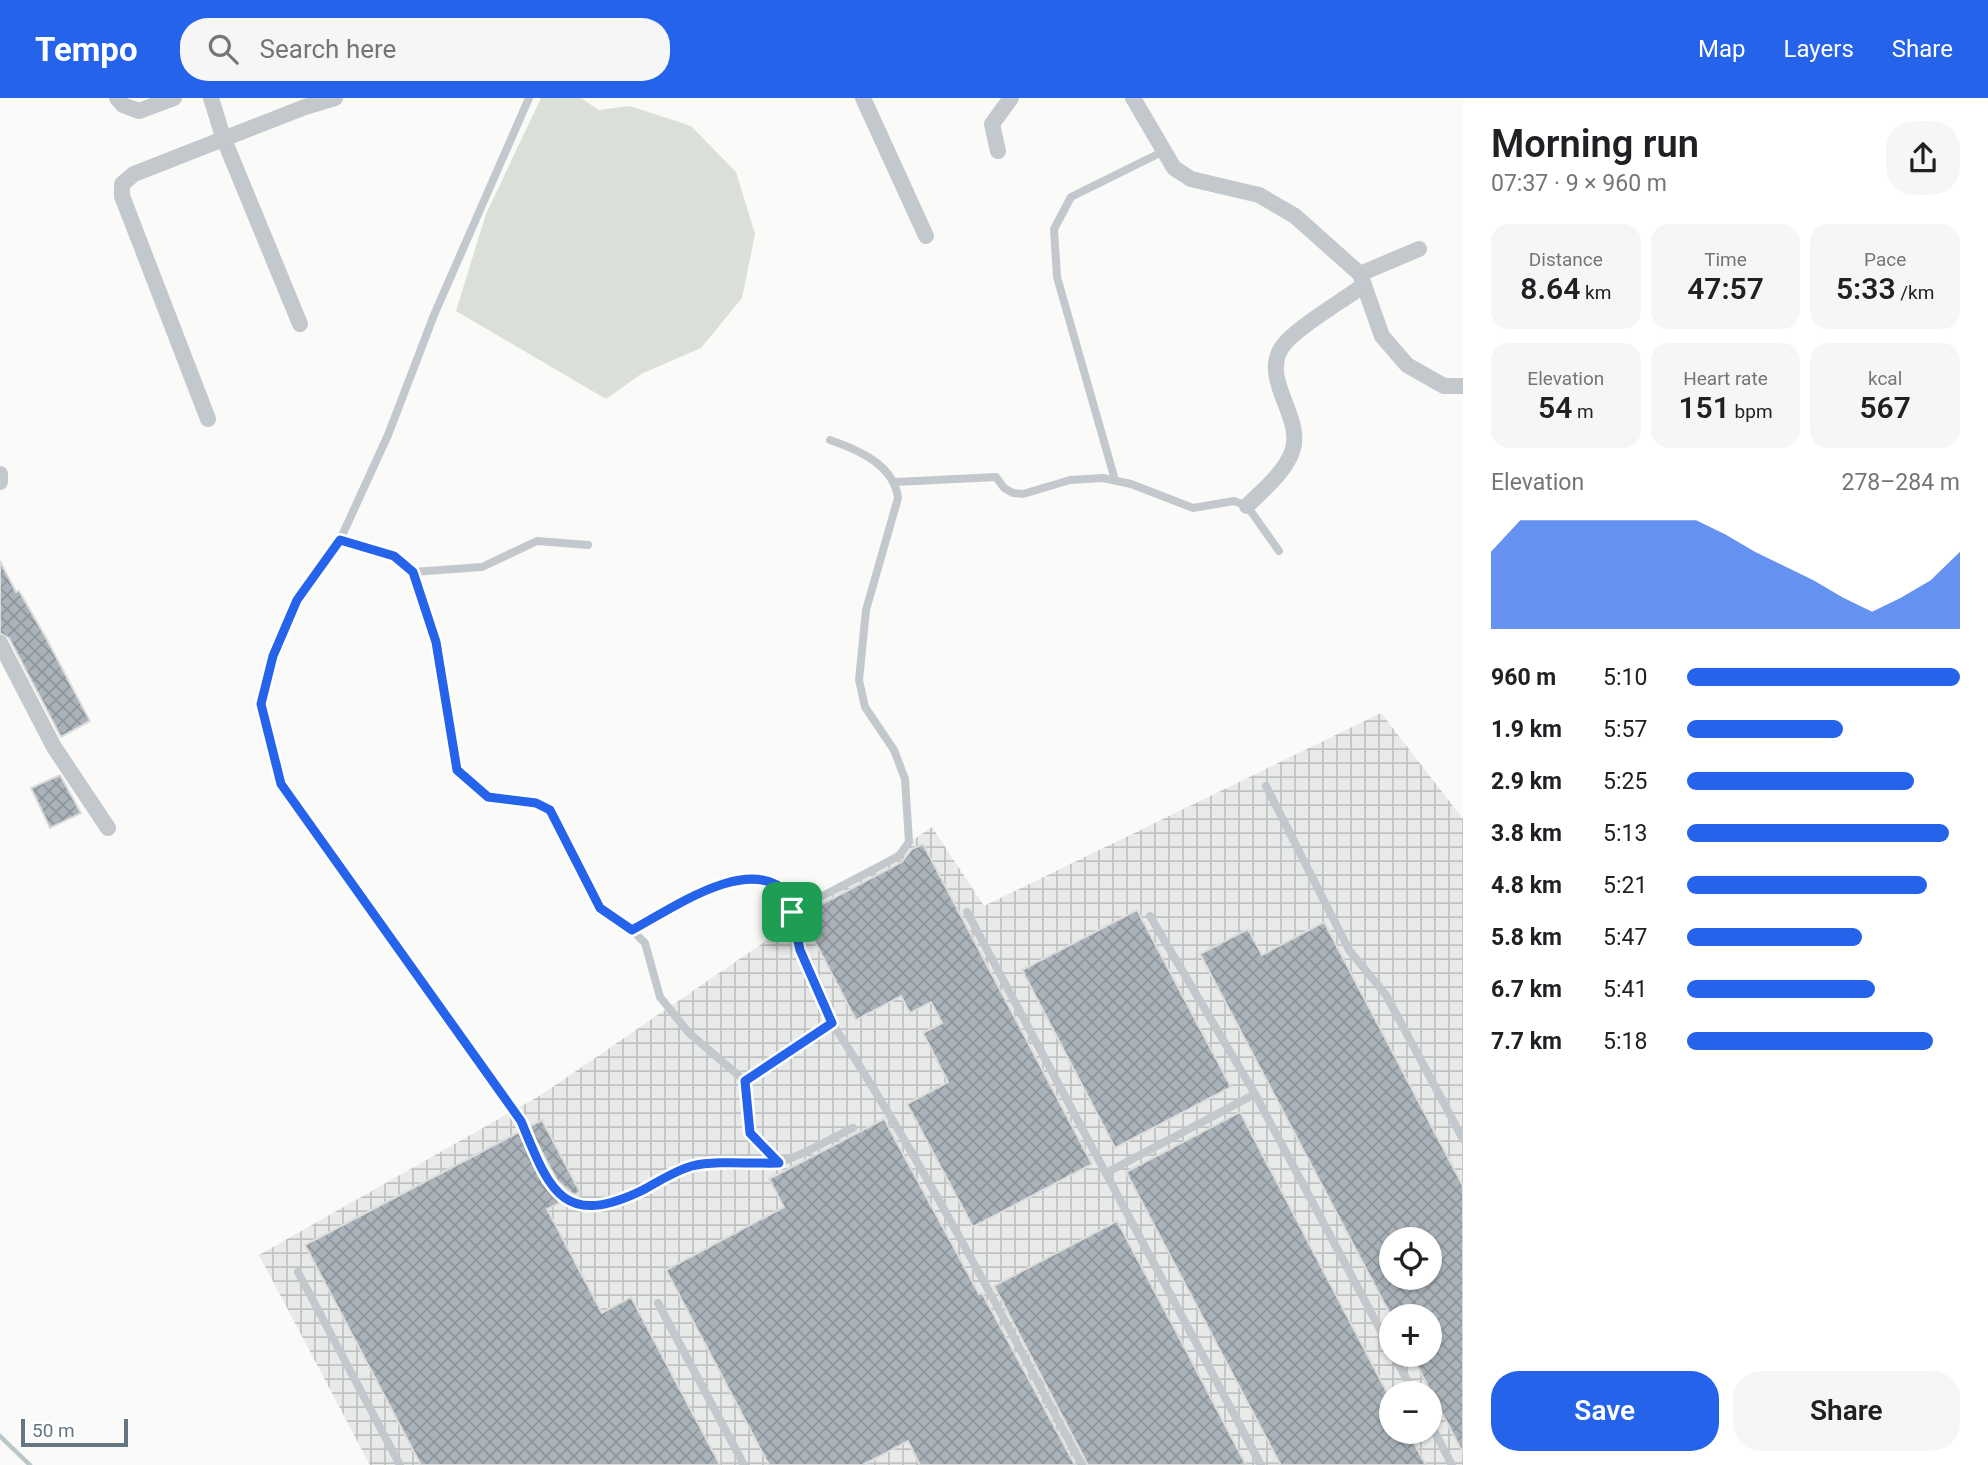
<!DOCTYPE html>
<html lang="en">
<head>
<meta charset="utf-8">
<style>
	:root { --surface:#fff; --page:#f6f6f6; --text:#202124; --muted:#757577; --accent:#2563eb }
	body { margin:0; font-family:Roboto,sans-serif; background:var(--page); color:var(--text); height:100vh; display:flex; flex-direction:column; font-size:26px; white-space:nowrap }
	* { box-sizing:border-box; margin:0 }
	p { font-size:23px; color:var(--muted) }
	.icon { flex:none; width:38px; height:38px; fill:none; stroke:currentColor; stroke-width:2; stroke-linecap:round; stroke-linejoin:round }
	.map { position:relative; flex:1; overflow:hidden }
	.drawer { display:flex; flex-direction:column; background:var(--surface); width:525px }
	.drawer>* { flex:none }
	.controls { position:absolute; left:1379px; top:1129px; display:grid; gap:14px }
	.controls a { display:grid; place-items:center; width:63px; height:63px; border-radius:50%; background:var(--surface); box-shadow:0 2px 5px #0004; font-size:35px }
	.scale { position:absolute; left:21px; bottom:18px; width:107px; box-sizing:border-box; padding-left:7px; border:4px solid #657683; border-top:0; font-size:19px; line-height:24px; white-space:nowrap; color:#657683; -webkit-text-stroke:5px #fff; paint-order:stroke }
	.pin { position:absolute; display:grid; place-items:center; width:60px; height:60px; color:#fff; margin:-30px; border-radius:14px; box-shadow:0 4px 10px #0006 }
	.round { display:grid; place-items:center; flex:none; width:74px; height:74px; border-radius:28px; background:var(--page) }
	.head { display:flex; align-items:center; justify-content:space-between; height:119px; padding:0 28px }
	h1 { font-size:38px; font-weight:600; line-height:52px }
	.metrics { display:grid; grid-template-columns:repeat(3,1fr); gap:10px; height:119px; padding:7px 28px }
	.metrics div { display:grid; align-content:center; border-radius:18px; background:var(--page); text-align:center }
	.metrics b { font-size:30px; font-weight:600 }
	.metrics small { font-size:19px; font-weight:400 }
	.metrics p { font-size:19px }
	.chart { height:196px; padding:14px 28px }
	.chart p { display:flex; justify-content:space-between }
	.chart svg { width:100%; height:126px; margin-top:7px; fill:var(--accent); opacity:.7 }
	.cta { display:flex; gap:14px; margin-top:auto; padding:14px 28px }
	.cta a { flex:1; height:80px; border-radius:28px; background:var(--accent); color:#fff; font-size:28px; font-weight:600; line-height:80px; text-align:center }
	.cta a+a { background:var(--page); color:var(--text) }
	ul { padding:0 28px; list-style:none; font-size:23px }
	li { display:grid; grid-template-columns:112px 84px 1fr; align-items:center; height:52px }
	li i { height:18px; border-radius:9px; background:var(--accent) }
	header { display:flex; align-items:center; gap:42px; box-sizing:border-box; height:98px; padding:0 35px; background:var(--accent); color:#fff }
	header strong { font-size:33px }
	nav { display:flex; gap:38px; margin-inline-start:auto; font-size:24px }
	.search { width:490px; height:63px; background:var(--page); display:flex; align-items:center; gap:18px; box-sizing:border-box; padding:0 24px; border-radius:28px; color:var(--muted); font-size:26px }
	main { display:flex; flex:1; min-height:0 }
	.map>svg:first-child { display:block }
</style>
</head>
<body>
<header>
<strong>Tempo</strong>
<div class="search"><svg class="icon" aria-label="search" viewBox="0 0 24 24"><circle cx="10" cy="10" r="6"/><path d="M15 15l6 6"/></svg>Search here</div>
<nav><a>Map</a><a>Layers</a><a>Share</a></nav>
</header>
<main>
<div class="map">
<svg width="1463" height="1367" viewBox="0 0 1463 1367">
	<defs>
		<pattern id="industrial-grid" width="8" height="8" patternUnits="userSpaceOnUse" patternTransform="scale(1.75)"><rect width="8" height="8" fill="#e8e9e9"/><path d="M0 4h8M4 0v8" fill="none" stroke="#c0c1c2"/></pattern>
		<pattern id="building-cross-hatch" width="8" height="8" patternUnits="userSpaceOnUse" patternTransform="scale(1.75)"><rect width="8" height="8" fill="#aab3b9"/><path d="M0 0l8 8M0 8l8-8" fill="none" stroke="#8e969c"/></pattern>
	</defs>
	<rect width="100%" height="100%" fill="#fafaf8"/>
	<!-- industrial -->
	<path fill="url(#industrial-grid)" fill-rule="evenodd" d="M1381,615L1463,721V1367H370L259,1157L541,997L932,729L984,808ZM1391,1141H1430V1180H1391ZM1391,1218H1430V1256H1391ZM1391,1295H1430V1334H1391Z"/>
	<!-- park -->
	<polygon fill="#dadfd7" points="541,0 581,0 599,12 630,8 691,28 736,74 755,136 742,200 701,250 641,276 606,301 456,213 486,116"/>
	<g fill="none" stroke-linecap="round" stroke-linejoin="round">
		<!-- stream -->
		<polyline stroke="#bbc7cb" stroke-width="4.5" points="0,1338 30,1367"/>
	</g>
	<!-- building -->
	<g fill="url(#building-cross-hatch)" stroke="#dcdcda" stroke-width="2" fill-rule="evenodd">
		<polygon points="0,463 16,494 19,493 45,538 90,623 61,639 9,540 0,535"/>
		<polygon points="60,677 81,715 50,730 31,690"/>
		<polygon points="923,746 1092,1066 973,1129 907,1006 948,984 923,935 942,925 931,904 910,915 901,898 856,922 801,817 902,764 912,751"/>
		<polygon points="1137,812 1231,989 1115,1050 1022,872"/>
		<path d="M1324,824L1463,1088V1355L1411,1256H1430V1218H1391L1200,856L1248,831L1262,857ZM1391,1141H1430V1180H1391Z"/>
		<polygon points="1240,1014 1391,1302 1391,1334 1408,1334 1426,1367 1281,1367 1278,1362 1126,1074"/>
		<polygon points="884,1021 979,1196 982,1195 1075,1367 920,1367 908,1343 863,1367 769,1367 666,1172 784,1109 769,1081"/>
		<polygon points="542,1022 580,1094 574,1097 557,1082 537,1045 530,1028"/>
		<polygon points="519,1034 546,1089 560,1105 547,1111 602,1215 631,1199 720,1367 421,1367 305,1147"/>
		<polygon points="1117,1123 1180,1241 1246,1367 1088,1367 994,1188"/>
	</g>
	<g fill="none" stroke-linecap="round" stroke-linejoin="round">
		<!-- service -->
		<g stroke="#c3c8cc" stroke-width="8">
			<path d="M529,0L434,217L388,337L340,442L297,502L273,558L261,606L281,686L521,1023C551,1093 561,1132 646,1090C661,1083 679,1070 695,1068C722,1064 754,1072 780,1064C805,1057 829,1041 853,1030"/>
			<polyline points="1115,382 1057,179 1054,131 1071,99 1164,53"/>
			<polyline points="896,384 996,379 1004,390 1013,395 1023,396 1070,382 1103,380 1131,386 1193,410 1234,403 1247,408 1279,453"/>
			<polyline points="340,442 394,458 413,474 436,544 457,672 488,699 536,705 550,712 600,810 626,826 645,845 660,899 689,935 745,983 750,1035 779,1065"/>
			<polyline points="413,474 482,469 537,443 588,447"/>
			<polyline points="1266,688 1349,852 1386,897 1463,1041"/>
			<path d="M792,814L899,758L909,744L905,681L894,652L865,609L859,582L866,512L898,400C894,367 859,352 830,342"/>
			<polyline points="967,814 1261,1367"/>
			<polyline points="1150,818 1255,996"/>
			<path d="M632,832C670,812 751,754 788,796L800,853L832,925"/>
			<path d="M745,983L832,925C925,1067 1002,1218 1082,1367"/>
			<polyline points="1106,1075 1255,996 1391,1252"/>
			<polyline points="298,1174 400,1367"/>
			<polyline points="658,1205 744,1367"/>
			<polyline points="1393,1256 1414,1295"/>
			<polyline points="1430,1325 1452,1367"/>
		</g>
		<!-- minor -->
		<g stroke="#c3c8cc" stroke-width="16">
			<polyline points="117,0 123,7 139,13 174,0"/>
			<polyline points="211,0 223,39 300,226"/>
			<polyline points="863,0 926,138"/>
			<polyline points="1133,0 1174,70 1191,81 1259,97 1295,118 1360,176 1382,238 1407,267 1444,288 1463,288"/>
			<polyline points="998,53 992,26 1011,0"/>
			<polyline points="1360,176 1419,151"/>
			<polyline points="208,321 122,98 122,86 134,76 305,9 335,0"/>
			<polyline points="0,376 0,384"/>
			<path d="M1247,408C1263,392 1284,375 1292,354C1305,320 1260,282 1282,249C1294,231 1344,202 1364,187"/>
			<polyline points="0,545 54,649 108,730"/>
		</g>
	</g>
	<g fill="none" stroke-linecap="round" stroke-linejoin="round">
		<!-- route casing -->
		<g stroke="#fff" stroke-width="14">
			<path id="route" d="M340,442L394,458L413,474L436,544L457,672L488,699L536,705L550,712L600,810L632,832C670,812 750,754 788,796L800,852L832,925L745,983L750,1035L779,1065C753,1066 716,1062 692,1068C676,1072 658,1084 643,1092C561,1132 549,1090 521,1023L281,686L261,606L273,558L297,502Z"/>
		</g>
		<!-- route -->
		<use href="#route" stroke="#2563eb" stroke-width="9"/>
	</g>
</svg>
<div class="controls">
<a><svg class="icon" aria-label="locate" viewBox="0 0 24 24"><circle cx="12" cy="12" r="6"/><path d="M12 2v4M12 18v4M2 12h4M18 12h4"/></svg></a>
<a>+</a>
<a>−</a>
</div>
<div class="scale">50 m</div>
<div class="pin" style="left:792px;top:814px;background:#1e9e55"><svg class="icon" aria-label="arrive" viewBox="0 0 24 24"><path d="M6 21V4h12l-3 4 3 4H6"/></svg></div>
</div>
<section class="drawer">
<div class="head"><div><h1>Morning run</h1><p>07:37 · 9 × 960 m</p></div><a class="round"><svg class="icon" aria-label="share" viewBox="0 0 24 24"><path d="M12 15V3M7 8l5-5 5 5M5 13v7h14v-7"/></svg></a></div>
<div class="metrics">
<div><p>Distance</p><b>8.64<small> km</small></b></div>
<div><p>Time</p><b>47:57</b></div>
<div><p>Pace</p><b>5:33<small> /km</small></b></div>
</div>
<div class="metrics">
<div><p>Elevation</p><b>54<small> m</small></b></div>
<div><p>Heart rate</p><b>151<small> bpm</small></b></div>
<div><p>kcal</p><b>567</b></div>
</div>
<div class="chart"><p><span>Elevation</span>278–284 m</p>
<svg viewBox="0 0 160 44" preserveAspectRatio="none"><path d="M0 44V17L10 6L20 6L30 6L40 6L50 6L60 6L70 6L80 11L90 17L100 22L110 27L120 33L130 38L140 33L150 27L160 17V44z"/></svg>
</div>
<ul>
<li><b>960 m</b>5:10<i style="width:100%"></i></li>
<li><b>1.9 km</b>5:57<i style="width:57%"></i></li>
<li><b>2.9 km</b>5:25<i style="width:83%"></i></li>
<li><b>3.8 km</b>5:13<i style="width:96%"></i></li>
<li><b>4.8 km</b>5:21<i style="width:88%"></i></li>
<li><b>5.8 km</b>5:47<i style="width:64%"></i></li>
<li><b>6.7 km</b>5:41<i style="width:69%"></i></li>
<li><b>7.7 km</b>5:18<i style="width:90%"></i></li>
</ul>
<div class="cta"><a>Save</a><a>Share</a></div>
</section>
</main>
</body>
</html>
